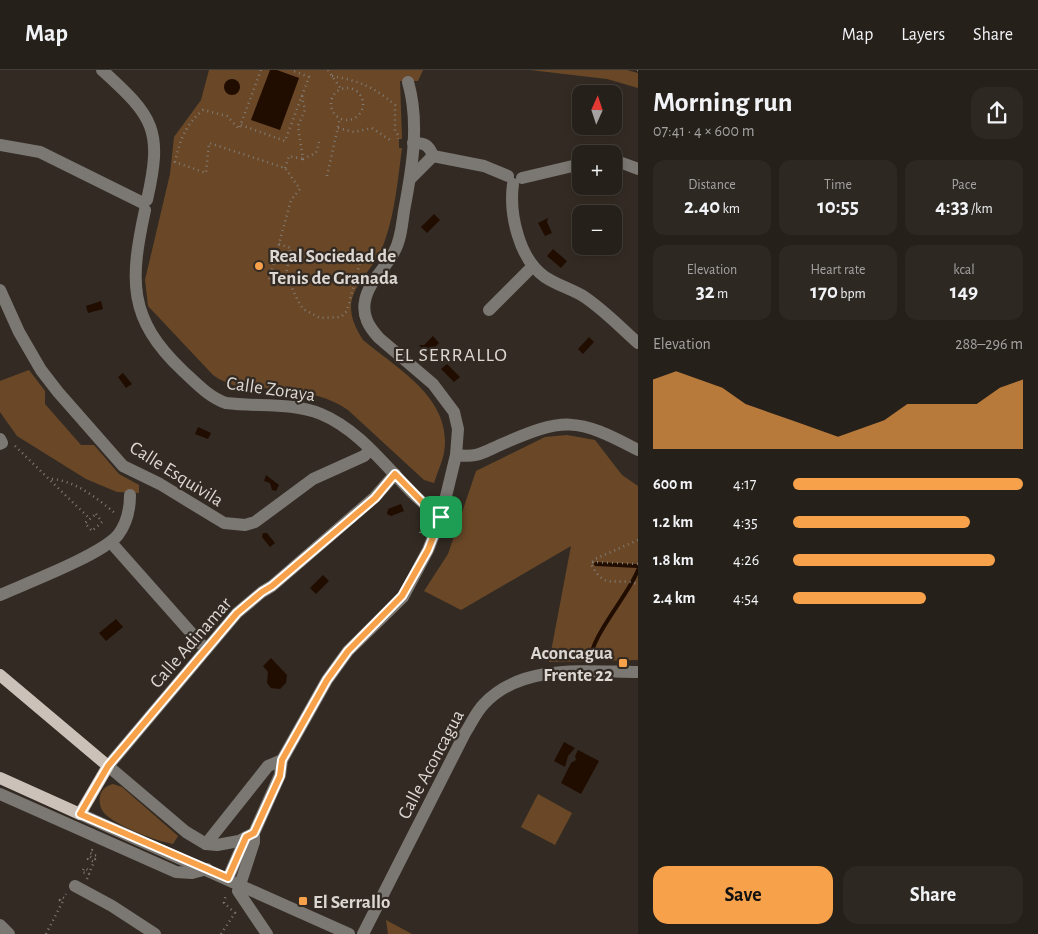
<!DOCTYPE html>
<html lang="en">
<head>
<meta charset="utf-8">
<style>
	:root { --surface:#26201a; --page:#2e2823; --text:#f1f3f6; --muted:#a4a3a2; --line:#423e39; --accent:#f7a14a }
	body { margin:0; font-family:"Alegreya Sans",sans-serif; background:var(--page); color:var(--text); height:100vh; display:flex; flex-direction:column; font-size:19px; white-space:nowrap }
	* { box-sizing:border-box; margin:0 }
	p { font-size:16px; color:var(--muted) }
	.icon { flex:none; width:28px; height:28px; fill:none; stroke:currentColor; stroke-width:2; stroke-linecap:round; stroke-linejoin:round }
	.map { position:relative; flex:1; overflow:hidden }
	.details { display:flex; flex-direction:column; background:var(--surface); width:400px }
	.details>* { flex:none }
	.needle { width:32px; rotate:3deg }
	.tools { position:absolute; left:572px; top:15px; display:grid; gap:10px }
	.tools a { display:grid; place-items:center; width:50px; height:50px; border-radius:10px; background:var(--surface); box-shadow:0 2px 8px #0003,0 0 0 1px var(--line); font-size:25px }
	.pin { position:absolute; display:grid; place-items:center; width:42px; height:42px; color:#fff; margin:-21px; border-radius:10px; box-shadow:0 2px 8px #0006 }
	.round { display:grid; place-items:center; flex:none; width:52px; height:52px; border-radius:15px; background:var(--page) }
	.summary { display:flex; align-items:center; justify-content:space-between; height:85px; padding:0 15px }
	h1 { font-size:28px; font-weight:700; line-height:38px }
	.stats { display:grid; grid-template-columns:repeat(3,1fr); gap:8px; height:85px; padding:5px 15px }
	.stats div { display:grid; align-content:center; border-radius:12px; background:var(--page); text-align:center }
	.stats b { font-size:21px; font-weight:700 }
	.stats small { font-size:14px; font-weight:400 }
	.stats p { font-size:14px }
	.chart { height:140px; padding:10px 15px }
	.chart p { display:flex; justify-content:space-between }
	.chart svg { width:100%; height:90px; margin-top:5px; fill:var(--accent); opacity:.7 }
	.button { display:flex; gap:10px; margin-top:auto; padding:10px 15px }
	.button a { flex:1; height:58px; border-radius:15px; background:var(--accent); color:#111; font-size:20px; font-weight:700; line-height:58px; text-align:center }
	.button a+a { background:var(--page); color:var(--text) }
	ul { padding:0 15px; list-style:none; font-size:16px }
	li { display:grid; grid-template-columns:80px 60px 1fr; align-items:center; height:38px }
	li i { height:12px; border-radius:6px; background:var(--accent) }
	header { display:flex; align-items:center; gap:30px; box-sizing:border-box; height:70px; padding:0 25px; background:var(--surface); border-bottom:1px solid var(--line) }
	header strong { font-size:24px }
	nav { display:flex; gap:28px; margin-inline-start:auto; font-size:18px }
	main { display:flex; flex:1; min-height:0 }
	.map>svg:first-child { display:block }
</style>
</head>
<body>
<header>
<strong>Map</strong>
<nav><a>Map</a><a>Layers</a><a>Share</a></nav>
</header>
<main>
<div class="map">
<svg width="638" height="864" viewBox="0 0 638 864">
	<rect width="100%" height="100%" fill="#332b23"/>
	<!-- green -->
	<g fill="#6a4827">
		<path d="M209,0H423L418,11H400L402,69H399V78H402C398,108 395,142 385,170C372,211 331,221 363,270C399,300 453,329 444,383C442,393 437,403 434,413L424,410L348,340C331,328 307,322 286,319C258,316 238,323 213,305L148,236L145,210L170,104L174,67L201,30Z"/>
		<polygon points="530,0 627,0 638,3 638,18 607,9"/>
		<polygon points="29,300 45,321 45,334 81,375 94,375 119,404 139,415 139,423 117,422 86,409 17,366 0,342 0,311"/>
		<polygon points="567,365 595,370 622,405 638,416 638,590 549,592 571,476 461,540 424,521 448,484 476,401 545,367"/>
		<path d="M113,714L122,717L178,766L173,774C156,771 117,756 105,744C100,739 99,732 100,726C102,719 106,716 113,714Z"/>
		<polygon points="538,724 572,743 555,775 521,757"/>
		<polygon points="386,850 412,864 388,864"/>
	</g>
	<!-- water -->
	<g fill="#210c00">
		<polygon points="270,0 277,0 299,8 280,60 251,50"/>
		<circle cx="232" cy="17" r="8"/>
		<polygon points="434,144 440,150 427,163 421,157"/>
		<polygon points="548,148 547,152 552,163 545,166 538,153"/>
		<polygon points="553,179 567,191 561,198 547,186"/>
		<polygon points="101,231 103,239 88,243 86,236"/>
		<polygon points="433,266 439,273 427,285 419,275 424,275"/>
		<polygon points="589,267 594,272 583,284 578,279"/>
		<polygon points="447,294 460,307 454,312 441,299"/>
		<polygon points="123,303 132,314 126,318 118,307"/>
		<polygon points="198,357 211,363 208,369 195,364"/>
		<polygon points="266,405 279,415 276,421 272,420 270,413 264,411"/>
		<polygon points="401,434 404,441 391,446 387,444 388,439"/>
		<polygon points="263,463 267,463 275,473 270,477 262,467"/>
		<polygon points="323,505 329,511 316,524 310,518"/>
		<polygon points="116,549 123,557 106,571 99,563"/>
		<polygon points="271,588 287,605 286,613 280,619 271,618 267,613 268,602 263,596"/>
		<polygon points="564,672 575,678 568,686 565,697 554,691"/>
		<polygon points="578,680 599,691 581,724 561,713 571,693 576,690 575,686"/>
	</g>
	<g fill="none" stroke-linecap="round" stroke-linejoin="round">
		<!-- stream -->
		<g stroke="#210c00" stroke-width="4">
			<polyline points="596,494 638,496"/>
			<path d="M590,592C590,567 628,526 638,500"/>
		</g>
		<!-- path -->
		<g stroke="#827c75" stroke-width="2.5" stroke-dasharray="1 4" stroke-linecap="butt">
			<path d="M261,0L239,59L227,46L203,40C185,55 180,70 175,92L206,103L209,73L285,98L300,119L291,130L269,210"/>
			<polyline points="328,0 341,19"/>
			<polyline points="637,0 638,0"/>
			<path d="M332,6C360,11 374,17 395,35V61L398,65V69"/>
			<circle cx="347" cy="34" r="16"/>
			<polyline points="302,26 305,40 298,56 303,89 316,83 319,72"/>
			<polyline points="241,55 285,71 309,7 291,0"/>
			<polyline points="338,58 354,62 372,58 390,70"/>
			<polyline points="285,98 289,86 303,89"/>
			<polyline points="327,106 340,48"/>
			<polyline points="279,174 291,178 286,205 298,231 303,239 320,248 341,247 347,241 360,192"/>
			<polyline points="15,376 90,449"/>
			<path d="M52,409C76,411 98,429 116,444"/>
			<polygon points="96,444 102,452 92,461 85,453"/>
			<polyline points="420,463 423,449"/>
			<path d="M638,470L595,489L591,494C606,522 614,506 638,514"/>
			<polyline points="592,492 638,494"/>
			<polyline points="87,809 89,804 82,802 84,798 90,801 94,792 88,789 89,786 95,789 97,786 90,783 92,780 94,781"/>
			<polyline points="46,864 63,831 60,830 62,827 64,828 66,824"/>
			<polyline points="221,864 235,843 224,833 226,824"/>
		</g>
		<!-- minor -->
		<g stroke="#7b7773" stroke-width="12">
			<path d="M102,0C154,47 163,60 147,130"/>
			<path d="M413,73C425,73 429,75 433,86"/>
			<polyline points="0,75 40,82 141,132"/>
			<polyline points="433,86 484,96 508,106"/>
			<polyline points="614,90 638,99"/>
			<polyline points="522,108 581,94"/>
			<polyline points="410,109 433,86"/>
			<path d="M513,114C509,144 519,189 545,207C557,215 571,219 583,226C603,239 620,257 638,273"/>
			<path d="M145,140C130,210 127,248 183,301C197,314 209,327 226,333C257,337 292,332 321,344C371,365 398,418 441,447"/>
			<polyline points="0,220 19,262 41,300 58,322 123,396 160,414 224,453 245,455 255,452 313,409 364,386 370,380"/>
			<polyline points="489,240 533,196"/>
			<polyline points="0,369 2,373 0,374"/>
			<path d="M456,385C477,388 482,383 500,375C564,347 576,347 638,380"/>
			<polyline points="115,477 201,574"/>
			<path d="M0,525C27,513 101,485 118,465C127,453 130,439 130,425"/>
			<polyline points="0,724 176,802 192,803 207,799"/>
			<polyline points="80,744 349,864"/>
			<polyline points="254,763 239,771 217,775 206,774 186,762 108,696 237,543 262,522 272,516 375,427 395,404"/>
			<polyline points="206,774 268,696 282,690"/>
			<polyline points="228,808 246,767"/>
			<polyline points="75,816 112,836 155,864"/>
			<polyline points="0,855 9,864"/>
			<path d="M267,864L238,821L254,772V763L280,705L282,690L327,610L348,581L403,527L428,480L441,447L456,385L458,359L454,342L433,314L379,268C369,257 362,246 365,231C368,212 386,198 394,182C401,170 402,154 404,141C412,99 420,53 408,12"/>
			<path d="M363,864L465,663C471,654 476,642 484,634C522,593 587,602 638,602"/>
		</g>
		<!-- major -->
		<polyline stroke="#cbc1b9" stroke-width="12" points="0,605 108,696 80,744 0,708"/>
	</g>
	<g fill="none" stroke-linecap="round" stroke-linejoin="round">
		<!-- route casing -->
		<g stroke="#fff" stroke-width="10">
			<polygon id="route" points="395,404 428,438 441,447 428,480 402,526 348,581 327,610 282,690 280,706 254,763 246,767 228,808 80,744 108,696 237,543 262,522 272,516 375,428"/>
		</g>
		<!-- route -->
		<use href="#route" stroke="#f7a14a" stroke-width="6"/>
	</g>
	<!-- markers -->
	<g fill="#f7a14a" stroke="#332b23" stroke-width="2">
		<circle cx="259" cy="196" r="5"/>
		<rect x="618" y="588" width="10" height="10" rx="2.5"/>
		<rect x="298" y="826" width="10" height="10" rx="2.5"/>
	</g>
	<g text-anchor="middle" stroke-width="4.5" stroke-linejoin="round" paint-order="stroke">
		<!-- poi labels -->
		<g font-size="19" font-weight="bold" fill="#dcd7d2" stroke="#332b23" text-anchor="start">
			<text x="269" y="192">Real Sociedad de<tspan x="269" dy="22">Tenis de Granada</tspan></text>
			<text x="613" y="589" text-anchor="end">Aconcagua<tspan x="613" dy="22">Frente 22</tspan></text>
			<text x="313" y="838">El Serrallo</text>
		</g>
		<!-- street labels -->
		<g font-size="19" fill="#dcd7d2" stroke="#332b23">
			<text transform="translate(271 318) rotate(8)" y="7">Calle Zoraya</text>
			<text transform="translate(177 403) rotate(32)" y="7">Calle Esquivila</text>
			<text transform="translate(190 572) rotate(-49)" y="7">Calle Adinamar</text>
			<text transform="translate(430 694) rotate(-62)" y="7">Calle Aconcagua</text>
		</g>
		<!-- neighbourhood labels -->
		<g font-size="20" letter-spacing="1" fill="#dcd7d2" stroke="#332b23">
			<text x="451" y="291">EL SERRALLO</text>
		</g>
	</g>
</svg>
<div class="tools">
<a><svg class="needle" viewBox="-14 -14 28 28"><path d="M0-13l5 13h-10z" fill="#e53935"/><path d="M0 13l5-13h-10z" fill="#a4a3a2"/></svg></a>
<a>+</a>
<a>−</a>
</div>
<div class="pin" style="left:441px;top:447px;background:#1e9e55"><svg class="icon" aria-label="arrive" viewBox="0 0 24 24"><path d="M6 21V4h12l-3 4 3 4H6"/></svg></div>
</div>
<section class="details">
<div class="summary"><div><h1>Morning run</h1><p>07:41 · 4 × 600 m</p></div><a class="round"><svg class="icon" aria-label="share" viewBox="0 0 24 24"><path d="M12 15V3M7 8l5-5 5 5M5 13v7h14v-7"/></svg></a></div>
<div class="stats">
<div><p>Distance</p><b>2.40<small> km</small></b></div>
<div><p>Time</p><b>10:55</b></div>
<div><p>Pace</p><b>4:33<small> /km</small></b></div>
</div>
<div class="stats">
<div><p>Elevation</p><b>32<small> m</small></b></div>
<div><p>Heart rate</p><b>170<small> bpm</small></b></div>
<div><p>kcal</p><b>149</b></div>
</div>
<div class="chart"><p><span>Elevation</span>288–296 m</p>
<svg viewBox="0 0 160 44" preserveAspectRatio="none"><path d="M0 44V10L10 6L20 10L30 14L40 22L50 26L60 30L70 34L80 38L90 34L100 30L110 22L120 22L130 22L140 22L150 14L160 10V44z"/></svg>
</div>
<ul>
<li><b>600 m</b>4:17<i style="width:100%"></i></li>
<li><b>1.2 km</b>4:35<i style="width:77%"></i></li>
<li><b>1.8 km</b>4:26<i style="width:88%"></i></li>
<li><b>2.4 km</b>4:54<i style="width:58%"></i></li>
</ul>
<div class="button"><a>Save</a><a>Share</a></div>
</section>
</main>
</body>
</html>
